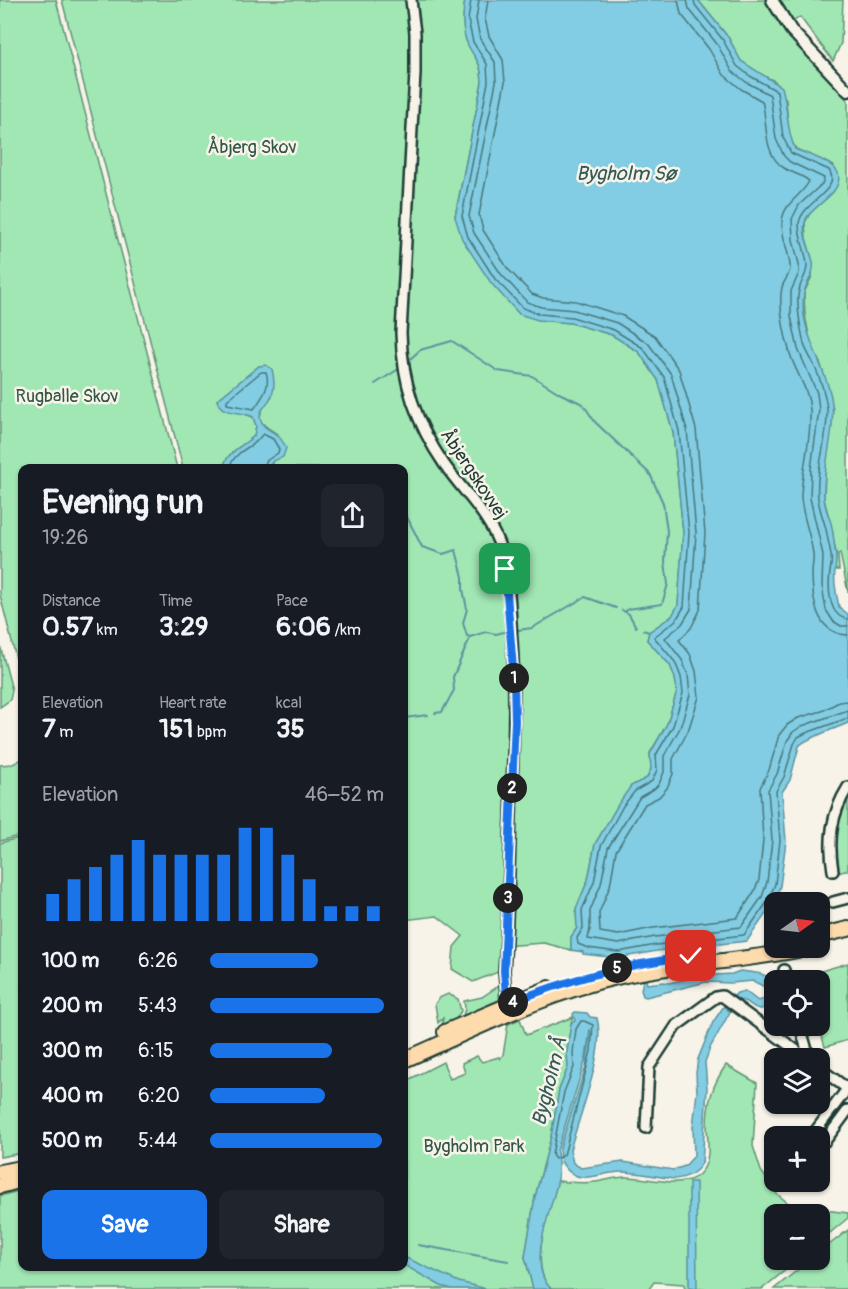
<!DOCTYPE html>
<html lang="en">
<head>
<meta charset="utf-8">
<style>
	:root { --surface:#171b24; --page:#20242c; --text:#f1f3f6; --muted:#9ea1a6; --accent:#1a73e8 }
	body { margin:0; font-family:Pangolin,sans-serif; background:var(--page); color:var(--text); height:100vh; display:flex; flex-direction:column; font-size:22px; white-space:nowrap }
	* { box-sizing:border-box; margin:0 }
	p { font-size:20px; color:var(--muted) }
	.icon { flex:none; width:33px; height:33px; fill:none; stroke:currentColor; stroke-width:2; stroke-linecap:round; stroke-linejoin:round }
	.map { position:relative; flex:1; overflow:hidden }
	.panel { position:absolute; left:18px; top:464px; width:390px; height:807px; display:flex; flex-direction:column; background:var(--surface); border-radius:12px; box-shadow:0 2px 4px #0004 }
	.panel>* { flex:none }
	.needle { width:39px; rotate:76deg }
	.buttons { position:absolute; left:764px; top:892px; display:grid; gap:12px }
	.buttons a { display:grid; place-items:center; width:66px; height:66px; border-radius:12px; background:var(--surface); box-shadow:0 2px 4px #0004; font-size:30px }
	.pin { position:absolute; display:grid; place-items:center; width:51px; height:51px; color:#fff; margin:-26px; border-radius:12px; box-shadow:0 3px 9px #0006 }
	.km { position:absolute; width:30px; height:30px; margin:-15px; border-radius:50%; background:#222; color:#fff; font-size:16px; line-height:30px; text-align:center }
	.round { display:grid; place-items:center; flex:none; width:63px; height:63px; border-radius:12px; background:var(--page) }
	.head { display:flex; align-items:center; justify-content:space-between; height:102px; padding:0 24px }
	h1 { font-size:33px; font-weight:800; line-height:45px }
	.metrics { display:grid; grid-template-columns:repeat(3,1fr); gap:9px; height:102px; padding:6px 24px }
	.metrics div { display:grid; align-content:center }
	.metrics b { font-size:26px; font-weight:800 }
	.metrics small { font-size:16px; font-weight:400 }
	.metrics p { font-size:16px }
	.chart { height:168px; padding:12px 24px }
	.chart p { display:flex; justify-content:space-between }
	.chart svg { width:100%; height:108px; margin-top:6px; stroke:var(--accent); stroke-width:6 }
	.cta { display:flex; gap:12px; margin-top:auto; padding:12px 24px }
	.cta a { flex:1; height:69px; border-radius:12px; background:var(--accent); color:#fff; font-size:24px; font-weight:800; line-height:69px; text-align:center }
	.cta a+a { background:var(--page); color:var(--text) }
	ul { padding:0 24px; list-style:none; font-size:20px }
	li { display:grid; grid-template-columns:96px 72px 1fr; align-items:center; height:45px }
	li i { height:15px; border-radius:8px; background:var(--accent) }
	.map>svg:first-child { display:block }
</style>
</head>
<body>
<div class="map">
<svg width="848" height="1289" viewBox="0 0 848 1289">
	<rect width="100%" height="100%" fill="#f7f3e8"/>
	<filter id="ink" filterUnits="userSpaceOnUse"><feTurbulence type="fractalNoise" baseFrequency=".0167" numOctaves="2"/><feDisplacementMap in="SourceGraphic" scale="12" xChannelSelector="R" yChannelSelector="G"/><feConvolveMatrix kernelMatrix="1 2 1 2 8 2 1 2 1" color-interpolation-filters="sRGB"/></filter>
	<g filter="url(#ink)">
		<!-- green -->
		<g fill="#a1e7b4" stroke="#609274" stroke-width="1.5">
			<polygon points="0,0 56,0 177,468 22,468 22,682 0,595"/>
			<path d="M62,0H465C463,16 461,32 469,47C478,63 481,62 482,82L455,216L538,320L571,323L612,335L639,352L658,380L673,432L683,532L678,606L672,616L649,632L647,640L670,665L675,678L677,691L667,724L650,753L651,769L647,778L631,786L595,844L588,880L576,909L577,928L571,937V950L544,943L502,946L498,972L473,982L452,969L454,947L463,936L437,916L404,920V468H271L278,434C254,422 256,415 272,396L259,366L217,400L230,411L242,413L253,417L256,426L254,436C242,447 228,450 223,468H183Z"/>
			<path d="M698,0H843L841,43L833,61L800,17L784,28C801,55 828,75 848,101V592L840,553L838,554L839,570H835L836,553L831,525L824,499L825,471L833,409L821,365L811,345L805,315L804,293L812,276L813,262L806,238L805,223L810,213L833,192L834,166L796,149L789,136L786,100L775,81L754,71L741,61L728,37Z"/>
			<polygon points="0,645 12,690 10,700 0,707"/>
			<polygon points="22,759 22,835 0,841 0,765 13,764"/>
			<path d="M848,797V870L838,873C834,846 834,821 848,797Z"/>
			<polygon points="22,837 22,1153 0,1157 0,843"/>
			<polygon points="848,963 848,1040 825,1047 819,1026 819,981 805,981 804,976"/>
			<polygon points="500,985 499,1000 463,1016 465,1008 464,1001 482,997"/>
			<polygon points="448,994 458,999 461,1011 456,1019 442,1025 443,1018 438,1023 435,1004 439,998"/>
			<polygon points="573,1017 571,1023 567,1052 568,1067 559,1090 551,1137 535,1197 525,1257 533,1289 0,1289 0,1196 22,1190 22,1266 404,1266 404,1082 443,1062 450,1079 465,1073 462,1063 477,1056 482,1062 499,1057 500,1059 503,1055 508,1024 520,1019 526,1035"/>
			<path d="M726,1065L757,1083L753,1146L761,1171L777,1194L792,1206L848,1213V1218L819,1242V1215H774V1260H798L762,1289H685L684,1284L654,1282L649,1289H551C527,1267 550,1208 557,1181C570,1182 582,1184 595,1182C605,1181 615,1177 626,1177C654,1177 703,1198 708,1154C709,1144 707,1135 707,1126C707,1102 713,1084 726,1065Z"/>
			<polygon points="848,1230 848,1289 774,1289 810,1260 819,1260 819,1253"/>
		</g>
		<!-- water -->
		<g fill="#83cde4" stroke="#5b939e" stroke-width="1.5">
			<path d="M465,0H698L728,37L741,61L782,87C788,108 786,129 795,149C806,154 834,162 838,173C844,193 814,204 806,219C800,232 811,250 813,263C814,278 806,281 804,293C798,325 821,359 829,389C840,424 822,461 824,497C824,505 828,514 831,523C833,531 834,541 835,550C837,558 836,564 835,571C833,583 837,596 839,607L848,614V723C837,728 804,739 799,746L790,780L782,792L786,841L780,886L774,902L747,941L657,951L618,958L583,954V952L571,950V937L577,928L576,909L588,880L595,844L619,803L631,786L647,778L651,769L650,754L667,724L677,691L675,678L670,665L647,640L649,632L672,616L678,605L683,532L673,432L658,380L639,352L612,335L571,323L538,320L519,314L491,283L462,239L455,217L482,82C481,62 478,63 469,47C461,32 462,16 465,0Z"/>
			<path d="M266,365L272,369C274,377 275,389 271,397C267,406 257,410 261,421C264,430 273,430 278,436C282,439 284,444 286,448L283,457L273,461L270,465L271,468H223C228,450 242,447 254,436L256,426L253,417C241,410 221,416 217,400L259,366Z"/>
			<path d="M740,971C765,974 774,972 774,1001C755,1019 755,1001 739,1000L734,996L737,993L745,991L758,1001L765,999L768,992L763,986L753,981L731,983L706,982L646,997L643,996L641,990L643,981L646,980L647,984L664,982L669,983L700,976L732,974Z"/>
			<path d="M724,1006L730,1012L710,1048L705,1062L707,1089L702,1163C696,1174 685,1178 674,1179C657,1177 639,1172 621,1172C600,1172 579,1187 564,1166C559,1160 559,1155 560,1148L586,1066L591,1034L590,1029L586,1058L557,1151C558,1161 559,1169 558,1179C553,1208 525,1264 551,1289H533L525,1257L535,1197L551,1137L559,1090L568,1067L567,1052L571,1023L575,1021L573,1014L575,1012L587,1013L590,1017L597,1018C606,1051 579,1116 570,1150L573,1163L581,1168L623,1162L673,1170L685,1166L694,1156L693,1127L697,1092L696,1073L698,1059L713,1022Z"/>
			<polygon points="689,1182 696,1182 697,1288 689,1287"/>
			<polygon points="404,1257 459,1282 487,1289 452,1289 441,1286 404,1265"/>
		</g>
		<g fill="none" stroke-linecap="round" stroke-linejoin="round">
			<!-- shore -->
			<g stroke="#47777a" stroke-width="1.5">
				<polyline points="471,0 468,20 473,42 487,64 488,82 462,216 468,237 495,279 523,308 540,314 572,317 614,330 643,348 664,377 679,431 689,533 684,607 676,620 654,637 675,662 681,677 683,693 673,726 656,755 657,770 652,781 635,791 623,806 601,846 594,882 582,910 583,928 577,938 578,944 588,948 618,952 656,945 744,935 768,901 775,884 780,840 776,791 784,777 794,744 798,737 806,733 848,718"/>
				<polyline points="479,0 476,19 480,39 495,62 496,82 469,216 474,233 501,274 527,302 541,307 574,310 617,323 648,343 671,374 687,430 696,533 691,609 682,624 665,638 682,660 688,675 690,695 680,728 664,756 664,772 659,784 654,789 640,797 608,848 601,884 590,911 590,929 588,939 618,944 655,937 741,927 762,897 767,882 772,840 768,790 777,774 787,741 793,732 802,726 848,710"/>
				<polyline points="488,0 485,19 489,36 503,60 505,82 479,215 483,230 508,269 532,294 543,298 576,301 623,316 655,336 679,370 696,429 705,533 700,610 691,628 679,640 690,654 696,671 699,697 688,731 673,759 673,774 667,788 659,797 645,804 616,851 610,886 599,913 600,932 618,935 653,928 737,918 754,892 759,880 763,840 760,788 769,770 779,735 787,725 798,718 822,711 839,702 848,701"/>
				<path d="M678,0L681,14L709,49L724,75L741,89L762,101C768,122 762,154 784,168C792,173 802,175 809,181C803,195 784,202 782,221C781,237 789,251 790,266C791,274 784,280 782,287C778,306 784,332 789,350C794,371 809,388 810,410C812,438 802,468 801,496C801,512 811,536 813,554C814,560 812,566 812,572C812,597 815,634 848,635"/>
				<polyline points="687,0 689,9 717,44 732,71 746,82 770,95 776,139 784,156 790,162 824,178 822,184 799,205 792,219 793,240 799,264 799,273 791,291 791,316 798,349 817,393 819,410 811,469 810,498 823,555 822,586 826,610 833,621 841,626 848,626"/>
				<path d="M694,0L695,5L723,40L737,66L750,76L777,91L783,137L791,153L829,170C843,191 799,203 799,225C799,239 806,251 807,265C807,276 801,280 799,290C795,304 801,330 804,344C806,351 811,358 814,365C820,378 825,393 827,408C829,438 815,468 818,498C819,510 825,522 827,534C828,543 833,556 831,565C828,581 826,617 848,619"/>
				<path d="M261,372H266C271,388 262,397 254,409L227,404V400Z"/>
				<path d="M229,468C233,456 243,450 253,444C257,442 260,437 263,434L273,439L279,449L278,453L266,461L265,468"/>
				<polygon points="581,1021 584,1021 593,1025 591,1051 564,1155 555,1159 552,1155 564,1092 574,1067 573,1052 576,1029"/>
			</g>
			<!-- stream -->
			<g stroke="#5b939e" stroke-width="2">
				<polyline points="408,361 420,350 452,341 498,371 532,376 561,394 583,404 595,422 650,474 663,503 667,531 665,562 668,584 662,604 628,609 625,612"/>
				<polyline points="375,384 397,370"/>
				<polyline points="404,511 422,547 443,554 456,550 463,577 463,589 467,609 463,623 467,636 470,637 486,632 496,634 504,632"/>
				<polyline points="622,610 629,614 636,627"/>
				<polyline points="518,630 532,628 585,597 616,608"/>
				<polyline points="643,630 649,632"/>
				<polyline points="435,713 442,712 454,690 453,677 470,638"/>
				<polyline points="404,718 428,715"/>
				<polyline points="418,1245 508,1261"/>
			</g>
			<!-- minor casing -->
			<g stroke="#1f3d34" stroke-width="14">
				<g id="minor">
					<path d="M411,0L415,33V73L401,333C402,382 416,423 444,464C464,493 490,515 501,550C510,579 510,610 512,640C516,699 513,757 511,817C509,868 508,919 504,971L506,995L510,1003"/>
					<path d="M833,871C828,840 831,814 848,787"/>
					<polyline points="833,902 848,898"/>
					<polyline points="784,970 787,981"/>
					<polyline points="800,1026 807,1050 807,1058"/>
					<polyline points="819,1068 848,1089"/>
					<polyline points="646,1128 649,1067 676,1026 716,997 722,996 808,1059"/>
					<polyline points="813,1137 814,1133 847,1089"/>
					<polyline points="819,1144 825,1141 848,1110"/>
				</g>
			</g>
			<!-- tertiary casing -->
			<g stroke="#1f3d34" stroke-width="15">
				<polyline id="tertiary" points="772,0 791,30 848,91"/>
			</g>
			<!-- primary casing -->
			<g stroke="#1f3d34" stroke-width="18">
				<g id="primary">
					<polyline points="819,936 848,929"/>
					<polyline points="445,1032 549,988"/>
					<path d="M404,1060C475,1029 545,993 621,976C682,962 746,962 807,948"/>
					<polyline points="0,1172 22,1168"/>
					<polyline points="0,1186 22,1180"/>
				</g>
			</g>
			<!-- minor -->
			<use href="#minor" stroke="#f7f3e8" stroke-width="9"/>
			<!-- tertiary -->
			<use href="#tertiary" stroke="#f7f3e8" stroke-width="10"/>
			<!-- primary -->
			<use href="#primary" stroke="#fedbac" stroke-width="14"/>
		</g>
	</g>
	<g fill="none" stroke-linecap="round" stroke-linejoin="round" filter="url(#ink)">
		<!-- route casing -->
		<g stroke="#fff" stroke-width="12">
			<path id="route" d="M505,569L514,681L515,721L504,971L506,995L510,1003C568,979 628,964 691,956"/>
		</g>
		<!-- route -->
		<use href="#route" stroke="#1a73e8" stroke-width="8"/>
	</g>
	<g text-anchor="middle" stroke-width="5" stroke-linejoin="round" paint-order="stroke">
		<!-- park labels -->
		<g font-size="18" fill="#325647" stroke="#f7f3e8">
			<text x="252" y="153">Åbjerg Skov</text>
			<text x="67" y="402">Rugballe Skov</text>
			<text x="474" y="1152">Bygholm Park</text>
		</g>
		<!-- street labels -->
		<g font-size="18" fill="#1f3d34" stroke="#f7f3e8">
			<text transform="translate(474 474) rotate(56)" y="6">Åbjergskovvej</text>
		</g>
		<!-- water labels -->
		<g font-size="20" font-style="italic" fill="#335a57" stroke="#f7f3e8">
			<text x="626" y="180">Bygholm Sø</text>
			<text transform="translate(549 1081) rotate(-76)" y="7">Bygholm Å</text>
		</g>
	</g>
</svg>
<div class="buttons">
<a><svg class="needle" viewBox="-14 -14 28 28"><path d="M0-13l5 13h-10z" fill="#e53935"/><path d="M0 13l5-13h-10z" fill="#9ea1a6"/></svg></a>
<a><svg class="icon" aria-label="locate" viewBox="0 0 24 24"><circle cx="12" cy="12" r="6"/><path d="M12 2v4M12 18v4M2 12h4M18 12h4"/></svg></a>
<a><svg class="icon" aria-label="layers" viewBox="0 0 24 24"><path d="M12 4l9 5-9 5-9-5zM3 14l9 5 9-5"/></svg></a>
<a>+</a>
<a>−</a>
</div>
<div class="pin" style="left:505px;top:569px;background:#1e9e55"><svg class="icon" aria-label="arrive" viewBox="0 0 24 24"><path d="M6 21V4h12l-3 4 3 4H6"/></svg></div>
<div class="pin" style="left:691px;top:956px;background:#d93025"><svg class="icon" aria-label="check" viewBox="0 0 24 24"><path d="M5 12l5 5 9-10"/></svg></div>
<b class="km" style="left:514px;top:678px">1</b>
<b class="km" style="left:512px;top:788px">2</b>
<b class="km" style="left:508px;top:898px">3</b>
<b class="km" style="left:513px;top:1002px">4</b>
<b class="km" style="left:617px;top:968px">5</b>
<section class="panel">
<div class="head"><div><h1>Evening run</h1><p>19:26</p></div><a class="round"><svg class="icon" aria-label="share" viewBox="0 0 24 24"><path d="M12 15V3M7 8l5-5 5 5M5 13v7h14v-7"/></svg></a></div>
<div class="metrics">
<div><p>Distance</p><b>0.57<small> km</small></b></div>
<div><p>Time</p><b>3:29</b></div>
<div><p>Pace</p><b>6:06<small> /km</small></b></div>
</div>
<div class="metrics">
<div><p>Elevation</p><b>7<small> m</small></b></div>
<div><p>Heart rate</p><b>151<small> bpm</small></b></div>
<div><p>kcal</p><b>35</b></div>
</div>
<div class="chart"><p><span>Elevation</span>46–52 m</p>
<svg viewBox="0 0 160 44" preserveAspectRatio="none"><path d="M5 44V33M15 44V27M25 44V22M35 44V17M45 44V11M55 44V17M65 44V17M75 44V17M85 44V17M95 44V6M105 44V6M115 44V17M125 44V27M135 44V38M145 44V38M155 44V38"/></svg>
</div>
<ul>
<li><b>100 m</b>6:26<i style="width:62%"></i></li>
<li><b>200 m</b>5:43<i style="width:100%"></i></li>
<li><b>300 m</b>6:15<i style="width:70%"></i></li>
<li><b>400 m</b>6:20<i style="width:66%"></i></li>
<li><b>500 m</b>5:44<i style="width:99%"></i></li>
</ul>
<div class="cta"><a>Save</a><a>Share</a></div>
</section>
</div>
</body>
</html>
